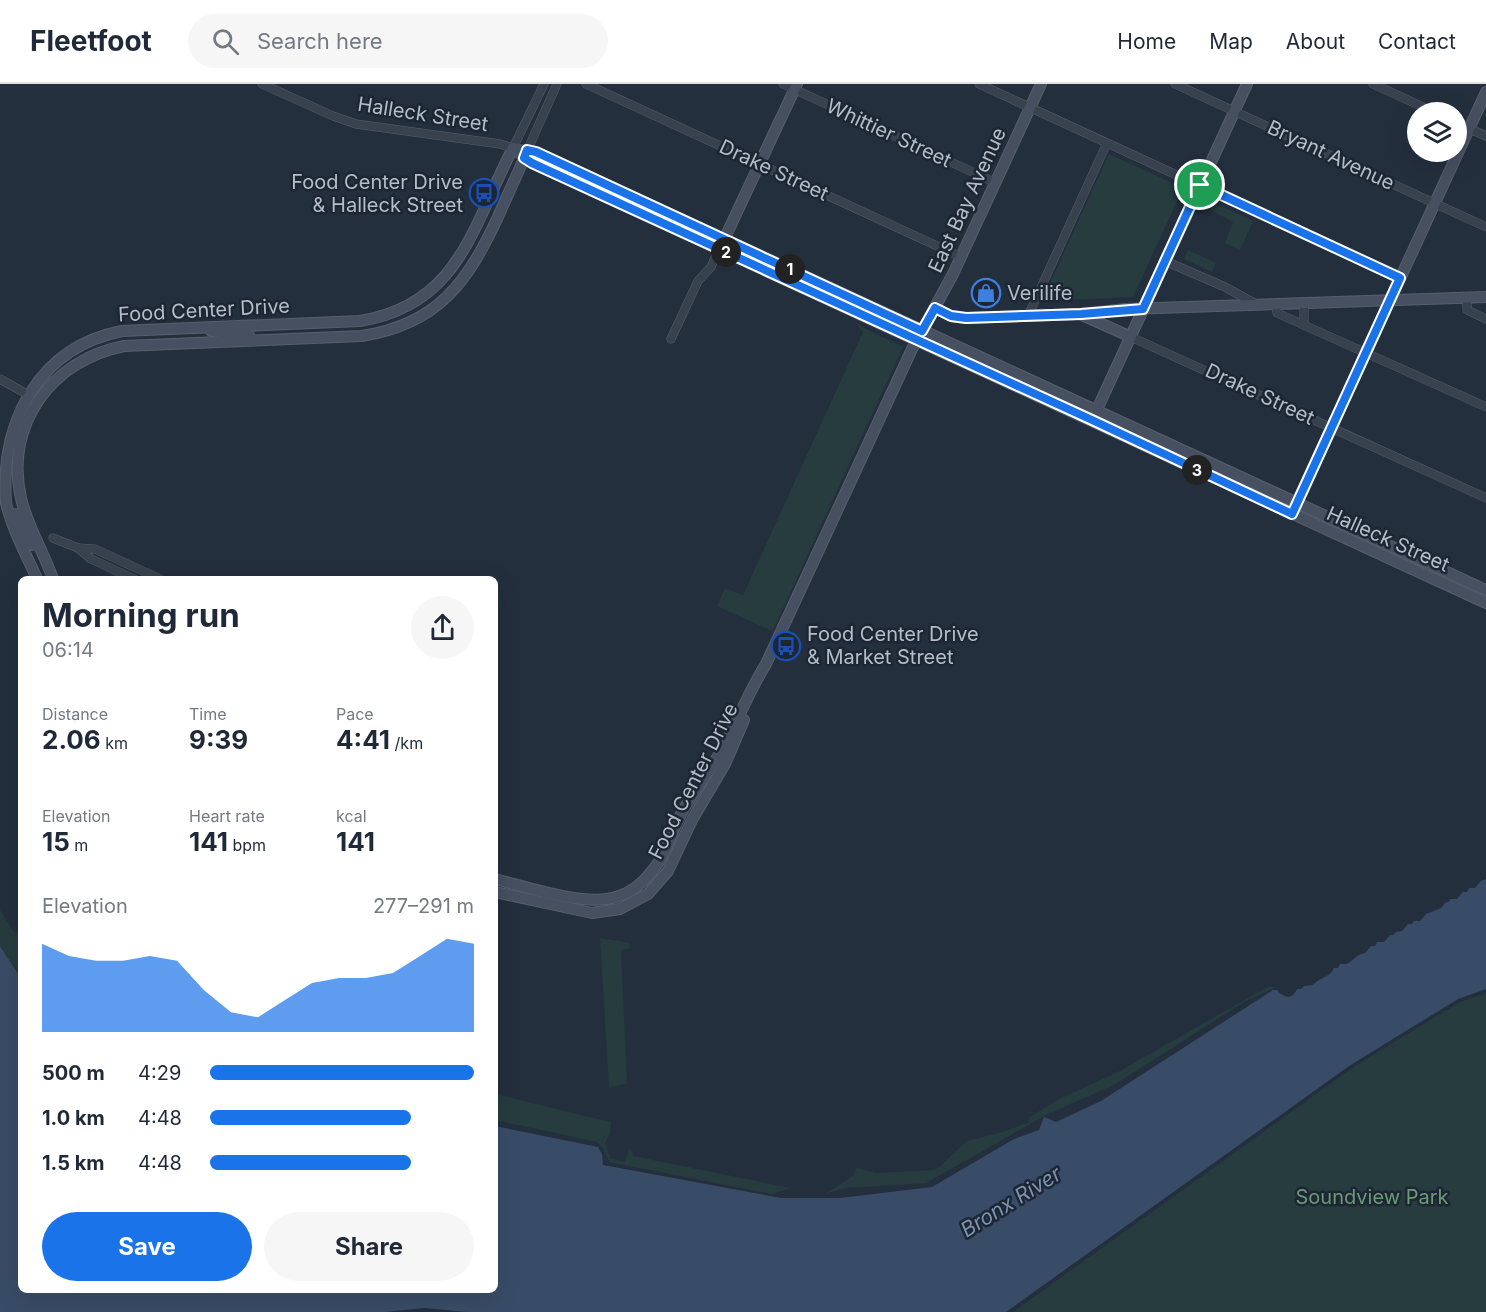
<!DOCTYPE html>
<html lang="en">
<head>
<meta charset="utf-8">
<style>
	:root { --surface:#fff; --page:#f6f6f7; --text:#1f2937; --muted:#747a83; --line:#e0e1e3; --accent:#1a73e8 }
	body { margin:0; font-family:Inter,sans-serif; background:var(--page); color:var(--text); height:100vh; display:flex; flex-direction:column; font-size:22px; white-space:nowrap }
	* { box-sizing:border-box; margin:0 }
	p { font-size:20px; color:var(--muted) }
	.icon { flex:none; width:33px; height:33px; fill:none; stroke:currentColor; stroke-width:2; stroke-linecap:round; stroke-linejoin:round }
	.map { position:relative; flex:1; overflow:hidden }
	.details { position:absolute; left:18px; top:492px; width:480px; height:717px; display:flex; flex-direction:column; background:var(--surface); border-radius:9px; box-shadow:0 6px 24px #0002 }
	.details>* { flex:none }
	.tools { position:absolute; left:1407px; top:18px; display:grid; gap:12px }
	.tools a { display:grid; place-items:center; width:60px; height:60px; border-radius:50%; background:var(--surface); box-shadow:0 6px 24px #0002; font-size:30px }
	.pin { position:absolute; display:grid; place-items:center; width:51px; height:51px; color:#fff; margin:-26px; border:3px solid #fff; border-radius:50%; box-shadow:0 2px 6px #0007 }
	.km { position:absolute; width:30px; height:30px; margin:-15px; border-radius:50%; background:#222; color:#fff; font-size:16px; line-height:30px; text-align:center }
	.round { display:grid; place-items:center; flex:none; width:63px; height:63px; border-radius:32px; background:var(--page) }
	.head { display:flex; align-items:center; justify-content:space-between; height:102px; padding:0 24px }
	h1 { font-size:33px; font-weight:700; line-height:45px }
	.metrics { display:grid; grid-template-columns:repeat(3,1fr); gap:9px; height:102px; padding:6px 24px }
	.metrics div { display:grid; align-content:center }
	.metrics b { font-size:26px; font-weight:700 }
	.metrics small { font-size:16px; font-weight:400 }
	.metrics p { font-size:16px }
	.chart { height:168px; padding:12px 24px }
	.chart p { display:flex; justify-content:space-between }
	.chart svg { width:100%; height:108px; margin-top:6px; fill:var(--accent); opacity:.7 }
	.cta { display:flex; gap:12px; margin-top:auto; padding:12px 24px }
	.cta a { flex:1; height:69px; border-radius:36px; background:var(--accent); color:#fff; font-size:24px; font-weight:700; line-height:69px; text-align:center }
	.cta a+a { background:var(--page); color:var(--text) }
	ul { padding:0 24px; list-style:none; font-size:20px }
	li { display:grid; grid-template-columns:96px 72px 1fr; align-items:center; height:45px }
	li i { height:15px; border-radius:8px; background:var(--accent) }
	header { display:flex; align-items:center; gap:36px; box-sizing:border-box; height:84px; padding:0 30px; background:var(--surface); border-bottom:2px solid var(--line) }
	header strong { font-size:28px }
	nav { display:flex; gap:33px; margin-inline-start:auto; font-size:21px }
	.search { width:420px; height:54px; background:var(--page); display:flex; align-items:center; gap:15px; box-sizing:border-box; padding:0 21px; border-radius:33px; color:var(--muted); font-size:22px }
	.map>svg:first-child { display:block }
</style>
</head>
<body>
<header>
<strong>Fleetfoot</strong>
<div class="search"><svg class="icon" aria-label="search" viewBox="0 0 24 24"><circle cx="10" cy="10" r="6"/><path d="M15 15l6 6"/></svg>Search here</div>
<nav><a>Home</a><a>Map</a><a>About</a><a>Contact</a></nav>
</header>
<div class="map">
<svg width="1486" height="1228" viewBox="0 0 1486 1228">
	<rect width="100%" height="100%" fill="#242f3e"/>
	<!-- green -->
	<g fill="#263c3f">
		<polygon points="1109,70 1183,104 1133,213 1045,217 1043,215"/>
		<polygon points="1210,117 1253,137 1240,166 1225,159 1233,138 1207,124"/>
		<polygon points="1188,166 1216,179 1212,188 1184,175"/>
		<polygon points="856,240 903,263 773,546 770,546 717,522 725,504 743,511 863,248"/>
		<polygon points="0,826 14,848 21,846 21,894 0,861"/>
		<polygon points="600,854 630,859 629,864 621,866 627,1000 609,1003"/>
		<polygon points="1269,902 1274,904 1244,918 1114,1001 1048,1030 926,1099 845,1104 825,1110 853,1092 857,1084 876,1089 933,1086 938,1084 967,1057 1006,1047 1029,1038 1028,1034 1059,1015 1116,989"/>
		<polygon points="1486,909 1486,1228 1013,1228 1355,982 1460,918"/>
		<polygon points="495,1010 611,1038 610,1049 605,1059 610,1074 625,1078 629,1065 632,1066 633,1072 791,1104 772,1110 609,1078 603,1064 597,1058 495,1036"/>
	</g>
	<!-- water -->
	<path fill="#394c67" d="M1486,795V905L1458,915L1349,982L1006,1228H467L424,1224L385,1228H0V862L21,894V1206H495V1042L598,1063L602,1070L603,1081L781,1114H840L932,1103L1014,1055L1039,1046L1044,1033L1056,1038L1101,1017L1273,906H1277C1283,914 1293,916 1297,905H1301L1304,902L1313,901C1319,893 1330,894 1334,884H1338L1340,880H1347C1355,875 1356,871 1365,869L1371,862H1375L1377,858H1384L1390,851H1393L1396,848L1402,847L1408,840H1412L1414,837H1420L1426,830L1441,824L1445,819L1448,818L1451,815H1457L1463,808H1467L1469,804H1475L1481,797Z"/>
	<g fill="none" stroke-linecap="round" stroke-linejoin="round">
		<!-- street casing -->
		<g stroke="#565f6c" stroke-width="9">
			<g id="street">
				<polyline points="262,0 333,32 356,40 500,60 513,64 544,0"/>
				<polyline points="586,0 961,173"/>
				<polyline points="783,0 996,99"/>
				<polyline points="979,0 1400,194"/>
				<polyline points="1175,0 1486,143"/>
				<polyline points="1373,0 1434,28"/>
				<polyline points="1456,39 1486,52"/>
				<polyline points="527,67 557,0"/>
				<polyline points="1165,177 1225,203 1256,220"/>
				<polyline points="1467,214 1467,226 1486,235"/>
				<polyline points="1304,219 1304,241"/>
				<polyline points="1276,220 1277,229 1486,323"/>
				<polyline points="1028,232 1107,59"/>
				<polyline points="1131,253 1486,414"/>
				<polyline points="671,255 698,197 711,183 719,165"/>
				<polyline points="0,295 25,309"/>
				<polyline points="53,454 78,464"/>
				<polyline points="134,495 91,475 78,464 95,465 160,495"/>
			</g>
		</g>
		<!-- secondary casing -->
		<g stroke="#565f6c" stroke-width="12">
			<g id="secondary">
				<polyline points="513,64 532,79 1486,519"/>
				<polyline points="515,65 542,71 1486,506"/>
				<polyline points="722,160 797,0"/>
				<polyline points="935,224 951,232 966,234 1081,230 1126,225 1486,213"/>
				<polyline points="1082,231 1131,253"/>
				<polyline points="211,247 249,251"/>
				<polyline points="1094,332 1247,0"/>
				<polyline points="1294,425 1486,8"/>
				<polyline points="16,430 32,461"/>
				<path d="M37,495C26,470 12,445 6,419C0,336 40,263 122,247L360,237C460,221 473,140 513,64"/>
				<path d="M53,495C44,468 27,442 21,414C4,340 52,276 124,262L362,252C438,240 467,199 498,133C507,112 517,91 526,70"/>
				<path d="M495,795C527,803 585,823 616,813C630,809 643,799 652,787C666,771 671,749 681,730C693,708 710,687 722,665C738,637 749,607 766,580L912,265L953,190L1041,0"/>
				<polyline points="495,808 592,829 620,825 648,810 668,787 692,736 725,680 744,636"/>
			</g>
		</g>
		<!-- street -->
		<use href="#street" stroke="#38414e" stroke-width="8"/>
		<!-- secondary -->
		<use href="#secondary" stroke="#465061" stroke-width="10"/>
	</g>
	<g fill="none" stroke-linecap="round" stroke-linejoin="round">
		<!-- route casing -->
		<g stroke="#fff" stroke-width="12">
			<polygon id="route" points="527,66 536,68 922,247 935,224 951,232 966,234 1081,230 1143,225 1200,101 1400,194 1292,430 1092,336 532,79 524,74"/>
		</g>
		<!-- route -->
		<use href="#route" stroke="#1a73e8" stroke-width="8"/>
	</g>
	<!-- icons -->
	<defs>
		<g id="bus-ring" transform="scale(1.5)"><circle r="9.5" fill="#1d2633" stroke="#1a4fb4" stroke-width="1.5"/><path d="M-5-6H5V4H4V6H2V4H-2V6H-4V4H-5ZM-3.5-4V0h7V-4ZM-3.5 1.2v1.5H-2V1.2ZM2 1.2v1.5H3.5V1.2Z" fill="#1a4fb4"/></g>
		<g id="shop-ring" transform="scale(1.5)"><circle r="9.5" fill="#1d2633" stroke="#3f7fe0" stroke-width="1.5"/><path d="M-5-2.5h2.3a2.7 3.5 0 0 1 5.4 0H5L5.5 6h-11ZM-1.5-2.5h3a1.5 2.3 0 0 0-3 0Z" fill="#3f7fe0"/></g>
	</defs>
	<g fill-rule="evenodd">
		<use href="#bus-ring" x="484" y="109"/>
		<use href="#shop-ring" x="986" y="209"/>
		<use href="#bus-ring" x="786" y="562"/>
	</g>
	<g text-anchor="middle" stroke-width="5" stroke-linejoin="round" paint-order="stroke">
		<!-- street labels -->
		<g font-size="20" fill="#b4bcc9" stroke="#1d2633">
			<text transform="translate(423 30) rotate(9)" y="7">Halleck Street</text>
			<text transform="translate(889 49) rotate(25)" y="7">Whittier Street</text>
			<text transform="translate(1331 71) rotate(25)" y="7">Bryant Avenue</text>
			<text transform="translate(774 86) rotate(25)" y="7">Drake Street</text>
			<text transform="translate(967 116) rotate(-65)" y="7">East Bay Avenue</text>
			<text transform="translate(204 226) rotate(-3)" y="7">Food Center Drive</text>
			<text transform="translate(1260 310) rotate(25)" y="7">Drake Street</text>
			<text transform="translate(1388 455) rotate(24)" y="7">Halleck Street</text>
			<text transform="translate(693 697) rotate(-63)" y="7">Food Center Drive</text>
		</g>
		<!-- poi labels -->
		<g font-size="20" fill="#b4bcc9" stroke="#1d2633" text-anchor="start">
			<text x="463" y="105" text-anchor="end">Food Center Drive<tspan x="463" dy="23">&amp; Halleck Street</tspan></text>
			<text x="1007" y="216">Verilife</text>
			<text x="807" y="557">Food Center Drive<tspan x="807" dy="23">&amp; Market Street</tspan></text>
		</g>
		<!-- park labels -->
		<g font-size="20" fill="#6b9a76" stroke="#1d2633">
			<text x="1372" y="1120">Soundview Park</text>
		</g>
		<!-- water labels -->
		<g font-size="21" font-style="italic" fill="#7c92b1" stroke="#1d2633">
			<text transform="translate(1011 1118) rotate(-32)" y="7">Bronx River</text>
		</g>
	</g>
</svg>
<div class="tools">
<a><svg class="icon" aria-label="layers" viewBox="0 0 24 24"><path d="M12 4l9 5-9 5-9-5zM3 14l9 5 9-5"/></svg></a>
</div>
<div class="pin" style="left:1200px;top:101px;background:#1e9e55"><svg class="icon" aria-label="arrive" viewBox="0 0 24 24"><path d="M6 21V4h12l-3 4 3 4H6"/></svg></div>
<b class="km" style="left:790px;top:185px">1</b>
<b class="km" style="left:726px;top:168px">2</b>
<b class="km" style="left:1197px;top:386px">3</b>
<section class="details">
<div class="head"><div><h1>Morning run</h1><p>06:14</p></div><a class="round"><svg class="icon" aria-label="share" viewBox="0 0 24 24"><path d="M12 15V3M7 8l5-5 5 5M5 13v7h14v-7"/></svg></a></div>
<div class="metrics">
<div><p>Distance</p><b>2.06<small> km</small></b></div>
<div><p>Time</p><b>9:39</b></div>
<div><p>Pace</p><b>4:41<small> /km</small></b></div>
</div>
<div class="metrics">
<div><p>Elevation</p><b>15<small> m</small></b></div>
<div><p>Heart rate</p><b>141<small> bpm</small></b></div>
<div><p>kcal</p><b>141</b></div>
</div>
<div class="chart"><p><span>Elevation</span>277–291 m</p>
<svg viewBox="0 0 160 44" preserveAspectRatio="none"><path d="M0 44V8L10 13L20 15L30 15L40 13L50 15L60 27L70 36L80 38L90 31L100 24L110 22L120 22L130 20L140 13L150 6L160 8V44z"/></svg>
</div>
<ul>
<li><b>500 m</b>4:29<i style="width:100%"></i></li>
<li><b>1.0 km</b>4:48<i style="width:76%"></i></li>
<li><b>1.5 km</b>4:48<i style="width:76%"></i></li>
</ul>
<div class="cta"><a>Save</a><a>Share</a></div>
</section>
</div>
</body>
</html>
